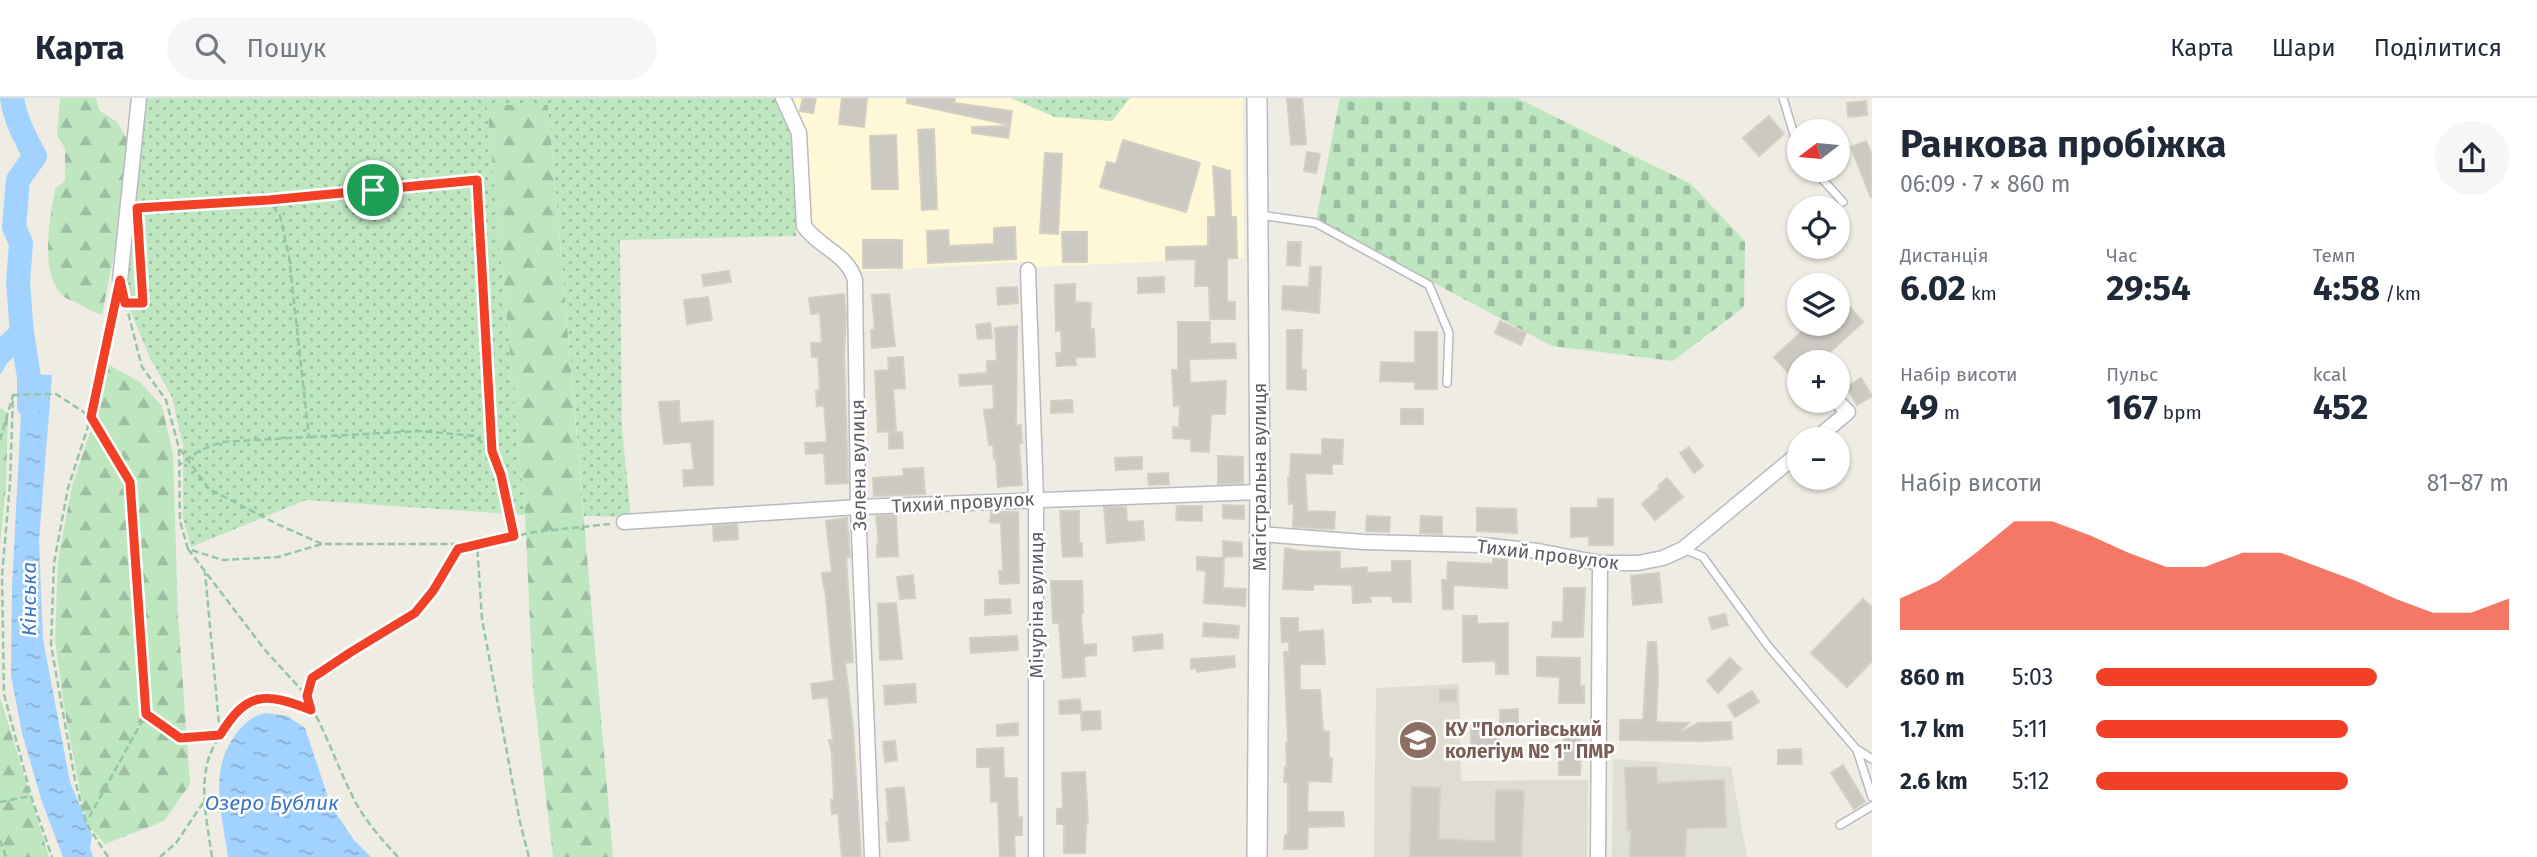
<!DOCTYPE html>
<html lang="uk">
<head>
<meta charset="utf-8">
<style>
	:root { --surface:#fff; --page:#f6f6f7; --text:#1f2937; --muted:#747a83; --line:#e0e1e3; --accent:#f14026 }
	body { margin:0; font-family:"Fira Sans",sans-serif; background:var(--page); color:var(--text); height:100vh; display:flex; flex-direction:column; font-size:26px; white-space:nowrap }
	* { box-sizing:border-box; margin:0 }
	p { font-size:23px; color:var(--muted) }
	.icon { flex:none; width:38px; height:38px; fill:none; stroke:currentColor; stroke-width:2; stroke-linecap:round; stroke-linejoin:round }
	.map { position:relative; flex:1; overflow:hidden }
	.details { display:flex; flex-direction:column; background:var(--surface); width:665px }
	.details>* { flex:none }
	.needle { width:46px; rotate:254deg }
	.buttons { position:absolute; left:1787px; top:21px; display:grid; gap:14px }
	.buttons a { display:grid; place-items:center; width:63px; height:63px; border-radius:50%; background:var(--surface); box-shadow:0 2px 5px #0004; font-size:35px }
	.pin { position:absolute; display:grid; place-items:center; width:60px; height:60px; color:#fff; margin:-30px; border:4px solid #fff; border-radius:50%; box-shadow:0 2px 7px #0007 }
	.round { display:grid; place-items:center; flex:none; width:74px; height:74px; border-radius:37px; background:var(--page) }
	.summary { display:flex; align-items:center; justify-content:space-between; height:119px; padding:0 28px }
	h1 { font-size:38px; font-weight:700; line-height:52px }
	.metrics { display:grid; grid-template-columns:repeat(3,1fr); gap:10px; height:119px; padding:7px 28px }
	.metrics div { display:grid; align-content:center }
	.metrics b { font-size:35px; font-weight:700 }
	.metrics small { font-size:19px; font-weight:400 }
	.metrics p { font-size:19px }
	.chart { height:196px; padding:14px 28px }
	.chart p { display:flex; justify-content:space-between }
	.chart svg { width:100%; height:126px; margin-top:7px; fill:var(--accent); opacity:.7 }
	ul { padding:0 28px; list-style:none; font-size:23px }
	li { display:grid; grid-template-columns:112px 84px 1fr; align-items:center; height:52px }
	li i { height:18px; border-radius:9px; background:var(--accent) }
	header { display:flex; align-items:center; gap:42px; box-sizing:border-box; height:98px; padding:0 35px; background:var(--surface); border-bottom:2px solid var(--line) }
	header strong { font-size:33px }
	nav { display:flex; gap:38px; margin-inline-start:auto; font-size:24px }
	.search { width:490px; height:63px; background:var(--page); display:flex; align-items:center; gap:18px; box-sizing:border-box; padding:0 24px; border-radius:38px; color:var(--muted); font-size:26px }
	main { display:flex; flex:1; min-height:0 }
	.map>svg:first-child { display:block }
</style>
</head>
<body>
<header>
<strong>Карта</strong>
<div class="search"><svg class="icon" aria-label="search" viewBox="0 0 24 24"><circle cx="10" cy="10" r="6"/><path d="M15 15l6 6"/></svg>Пошук</div>
<nav><a>Карта</a><a>Шари</a><a>Поділитися</a></nav>
</header>
<main>
<div class="map">
<svg width="1872" height="759" viewBox="0 0 1872 759">
	<defs>
		<pattern id="grass-dots" width="8" height="8" patternUnits="userSpaceOnUse" patternTransform="scale(1.75)"><rect width="8" height="8" fill="#bee7c0"/><path d="M2 2h.1M6 6h.1" fill="none" stroke="#9dbea0" stroke-width="1.8" stroke-linecap="round"/></pattern>
		<pattern id="forest-firs" width="22" height="20" patternUnits="userSpaceOnUse" patternTransform="scale(1.75)"><rect width="22" height="20" fill="#bee7c0"/><path d="M5 1l3.5 6h-7zM16 11l3.5 6h-7z" fill="#9dbea0"/></pattern>
		<pattern id="cemetery-stones" width="16" height="16" patternUnits="userSpaceOnUse" patternTransform="scale(1.75)"><rect width="16" height="16" fill="#bee7c0"/><path d="M2 7V4a2 2 0 0 1 4 0v3zM10 15v-3a2 2 0 0 1 4 0v3z" fill="#9dbea0"/></pattern>
		<pattern id="water-ripples" width="26" height="14" patternUnits="userSpaceOnUse" patternTransform="scale(1.75)"><rect width="26" height="14" fill="#a2d2ff"/><path d="M2 4q2-2 4 0t4 0M15 11q2-2 4 0t4 0" fill="none" stroke="#87aed2"/></pattern>
	</defs>
	<rect width="100%" height="100%" fill="#eeece3"/>
	<!-- commercial -->
	<polygon fill="#fff8d7" points="786,0 1011,0 1055,19 1112,23 1130,0 1243,0 1244,160 1034,169 1023,164 856,174 807,126"/>
	<!-- industrial -->
	<polygon fill="#dfded7" points="1613,661 1731,669 1747,759 1612,759"/>
	<!-- education -->
	<polygon fill="#dfdcd1" points="1459,586 1461,683 1588,682 1587,759 1374,759 1376,590"/>
	<!-- grass -->
	<g fill="url(#grass-dots)">
		<polygon points="144,0 776,0 791,36 796,138 620,142 622,331 631,419 584,418 548,7 487,7 525,417 306,402 191,449 183,420 183,348 172,299 150,260 129,209 127,183"/>
		<polygon points="1011,0 1130,0 1112,23 1055,19"/>
	</g>
	<!-- forest -->
	<g fill="url(#forest-firs)">
		<path d="M60,0H96L99,12L117,24L127,41L125,86L117,140L102,217C90,213 88,211 78,205C73,202 67,202 63,198C39,176 50,120 55,91L65,83V50L57,38Z"/>
		<polygon points="487,7 548,7 613,759 553,759 533,589 525,417"/>
		<polygon points="109,267 140,284 162,308 173,356 178,517 190,686 164,723 105,746 86,725 65,614 55,543 58,462 72,388 103,295"/>
		<polygon points="0,310 8,315 6,388 0,447"/>
		<polygon points="0,599 49,759 0,759"/>
	</g>
	<!-- cemetery -->
	<polygon fill="url(#cemetery-stones)" points="1340,0 1517,0 1691,86 1745,143 1744,209 1673,263 1552,248 1316,122"/>
	<!-- water -->
	<g fill="url(#water-ripples)">
		<polygon points="18,235 16,251 0,277 0,238"/>
		<polygon points="23,276 52,277 39,443 43,541 70,684 92,738 90,750 93,759 63,759 42,704 22,635 11,578 12,490"/>
		<path d="M266,615L287,618L305,630L331,708L354,742L371,759H228C222,715 207,670 239,632C247,623 255,617 266,615Z"/>
	</g>
	<g fill="none" stroke-linecap="round" stroke-linejoin="round">
		<!-- river -->
		<g stroke="#a2d2ff" stroke-width="24">
			<polyline points="22,235 29,279 29,308"/>
			<path d="M0,255L22,235L18,185L21,145L14,129L18,82L35,58C25,40 15,21 12,0"/>
		</g>
	</g>
	<!-- building -->
	<g fill="#cbc9c2" stroke="#d3cfc1" stroke-width="2">
		<polygon points="803,0 816,0 813,15 800,13"/>
		<polygon points="842,0 867,0 864,29 839,26"/>
		<polygon points="907,0 955,0 954,5 1012,13 1010,27 907,5"/>
		<polygon points="1287,0 1302,0 1306,46 1291,47"/>
		<polygon points="1866,3 1867,17 1848,19 1847,5"/>
		<polygon points="1769,18 1784,36 1759,58 1743,40"/>
		<polygon points="1010,28 1008,40 972,35 972,29"/>
		<polygon points="934,31 937,111 922,112 918,32"/>
		<polygon points="896,37 898,91 872,91 870,38"/>
		<polygon points="1123,42 1200,65 1186,114 1100,89 1107,64 1116,66"/>
		<polygon points="1866,43 1872,57 1871,100 1851,49"/>
		<polygon points="1307,54 1320,56 1316,75 1304,73"/>
		<polygon points="1045,55 1062,56 1058,136 1040,135"/>
		<polygon points="1213,68 1230,73 1231,119 1236,119 1237,160 1227,160 1227,204 1235,204 1235,221 1210,221 1209,188 1195,188 1196,161 1166,162 1166,149 1208,148 1208,119 1216,119"/>
		<polygon points="1015,129 1016,161 928,165 927,133 948,132 949,148 994,146 994,130"/>
		<polygon points="1062,134 1087,134 1087,164 1063,164"/>
		<rect x="863" y="142" width="39" height="28"/>
		<polygon points="1288,144 1301,144 1300,168 1287,167"/>
		<polygon points="1310,169 1321,169 1319,215 1282,211 1283,188 1309,189"/>
		<polygon points="729,173 731,184 704,188 702,177"/>
		<polygon points="1164,179 1164,194 1138,195 1138,180"/>
		<polygon points="1075,186 1075,204 1091,205 1090,231 1094,231 1095,259 1075,259 1076,267 1057,268 1056,255 1062,255 1061,232 1056,233 1055,187"/>
		<polygon points="1017,189 1018,205 998,207 997,190"/>
		<polygon points="844,196 846,219 844,257 848,385 826,386 824,355 806,356 805,345 827,344 824,307 817,308 816,293 820,292 818,259 812,259 811,245 822,245 820,215 811,216 809,200"/>
		<polygon points="889,196 895,248 872,250 871,232 875,232 872,197"/>
		<polygon points="1838,196 1863,224 1819,264 1799,264 1799,287 1774,259 1810,226 1838,226"/>
		<polygon points="708,199 712,222 687,226 684,202"/>
		<polygon points="1500,223 1526,235 1521,247 1495,235"/>
		<polygon points="1178,224 1210,224 1210,246 1235,245 1236,260 1189,261 1190,285 1226,283 1225,316 1211,316 1209,354 1191,353 1191,341 1173,340 1173,329 1179,330 1180,307 1174,308 1172,272 1178,272"/>
		<polygon points="990,225 992,240 978,241 976,227"/>
		<polygon points="1017,228 1016,328 1021,327 1022,345 1019,345 1022,387 998,389 996,361 994,361 993,347 989,347 984,312 994,311 993,286 960,288 959,277 987,275 987,263 997,263 995,230"/>
		<polygon points="1287,232 1302,232 1301,272 1306,272 1306,292 1287,291"/>
		<polygon points="1415,234 1437,234 1437,291 1415,291 1415,284 1380,283 1381,264 1415,265"/>
		<polygon points="903,259 905,290 893,291 896,333 878,334 875,273 889,272 888,260"/>
		<polygon points="1861,280 1872,298 1857,307 1847,289"/>
		<polygon points="1072,302 1073,314 1051,315 1051,303"/>
		<polygon points="679,303 680,325 713,323 713,387 684,388 683,372 694,372 691,344 664,346 659,304"/>
		<rect x="1401" y="311" width="22" height="15"/>
		<polygon points="902,334 903,350 889,351 889,335"/>
		<polygon points="1322,341 1343,342 1342,366 1332,366 1332,376 1305,375 1307,413 1335,414 1334,431 1293,429 1294,405 1289,406 1288,380 1290,380 1291,356 1322,357"/>
		<polygon points="1689,349 1703,368 1694,375 1680,355"/>
		<polygon points="1218,358 1243,359 1243,385 1218,386"/>
		<polygon points="1142,359 1142,371 1116,372 1115,360"/>
		<polygon points="923,370 925,396 874,398 873,380 904,378 903,371"/>
		<polygon points="1168,375 1169,386 1149,387 1148,376"/>
		<polygon points="1667,380 1683,399 1655,422 1642,406 1660,390 1658,388"/>
		<polygon points="1598,401 1613,401 1613,447 1589,447 1589,438 1571,439 1571,410 1598,410"/>
		<polygon points="1223,407 1244,408 1244,421 1223,420"/>
		<polygon points="1177,408 1202,408 1202,423 1176,422"/>
		<polygon points="1104,409 1126,409 1127,424 1143,423 1144,442 1107,445"/>
		<polygon points="1477,410 1516,411 1517,435 1477,433"/>
		<polygon points="1060,413 1079,413 1079,445 1082,445 1082,458 1063,459"/>
		<polygon points="991,414 1018,414 1019,485 1000,486 999,473 1003,473 1001,425 990,424"/>
		<polygon points="896,417 898,458 877,459 877,446 879,446 876,418"/>
		<polygon points="1367,418 1390,419 1389,434 1366,433"/>
		<polygon points="1421,418 1442,419 1442,436 1420,435"/>
		<polygon points="847,420 850,459 846,459 853,564 845,565 853,631 861,759 842,759 838,715 832,716 831,702 834,702 832,655 829,642 833,642 828,599 813,601 811,586 834,583 825,490 824,490 822,475 832,474 826,423"/>
		<polygon points="737,426 738,441 714,443 713,428"/>
		<polygon points="1223,443 1242,445 1242,458 1223,459"/>
		<polygon points="1285,450 1299,453 1340,454 1340,471 1367,469 1367,475 1392,474 1392,463 1410,463 1411,504 1393,504 1392,498 1370,498 1371,504 1353,505 1352,487 1314,486 1313,492 1283,491"/>
		<polygon points="1197,459 1224,460 1223,490 1246,491 1245,508 1204,505 1206,473 1197,472"/>
		<polygon points="1493,461 1507,461 1507,490 1453,487 1453,511 1443,511 1442,482 1447,482 1448,464 1493,466"/>
		<polygon points="1659,475 1662,504 1633,507 1631,478"/>
		<polygon points="913,477 915,500 900,501 897,479"/>
		<polygon points="1051,483 1082,483 1083,515 1081,516 1083,547 1096,546 1096,557 1084,558 1085,578 1063,580 1059,525 1053,525"/>
		<polygon points="1564,490 1585,490 1583,539 1552,539 1553,524 1563,524"/>
		<polygon points="1010,501 1011,515 985,517 985,502"/>
		<polygon points="1863,501 1872,509 1872,563 1847,589 1811,555"/>
		<polygon points="896,505 902,561 880,562 878,506"/>
		<polygon points="1725,516 1728,527 1712,531 1709,520"/>
		<polygon points="1463,518 1477,518 1477,526 1508,525 1508,576 1496,576 1496,563 1463,564"/>
		<polygon points="1281,520 1298,520 1298,534 1323,532 1325,566 1300,566 1300,592 1320,592 1323,633 1329,634 1329,660 1332,660 1331,684 1308,683 1307,714 1343,714 1344,728 1308,729 1307,751 1284,751 1285,737 1288,737 1288,684 1284,684 1285,669 1287,669 1286,645 1288,644 1284,554 1289,554 1289,544 1282,544"/>
		<polygon points="1204,525 1239,528 1238,540 1203,538"/>
		<polygon points="1162,536 1163,550 1134,553 1133,539"/>
		<polygon points="1017,538 1018,552 971,555 970,540"/>
		<polygon points="1648,544 1656,544 1658,578 1656,624 1689,625 1681,632 1682,634 1698,625 1731,624 1732,641 1705,643 1620,642 1620,622 1643,622"/>
		<polygon points="1234,558 1235,569 1197,574 1196,570 1191,571 1191,561"/>
		<polygon points="1537,559 1580,560 1580,588 1584,588 1584,605 1559,605 1560,579 1537,578"/>
		<polygon points="1730,560 1741,571 1718,595 1707,583"/>
		<polygon points="915,586 916,604 885,607 884,588"/>
		<rect x="1440" y="592" width="16" height="11"/>
		<polygon points="1752,593 1759,604 1735,619 1728,607"/>
		<polygon points="1080,601 1081,614 1100,613 1101,631 1082,632 1081,615 1060,616 1059,603"/>
		<polygon points="1518,611 1518,627 1500,627 1500,612"/>
		<polygon points="1018,625 1018,637 997,638 997,627"/>
		<rect x="1471" y="631" width="29" height="18"/>
		<polygon points="1564,637 1581,638 1580,677 1559,677 1559,661 1563,661"/>
		<polygon points="895,643 897,662 885,664 883,644"/>
		<polygon points="1003,650 1004,680 1017,680 1018,720 1022,719 1022,737 1014,737 1015,759 1000,759 998,703 991,704 990,669 977,669 977,651"/>
		<polygon points="1801,651 1802,666 1778,666 1778,652"/>
		<polygon points="1843,667 1865,704 1854,711 1831,675"/>
		<polygon points="1656,669 1657,685 1724,682 1726,729 1686,730 1685,759 1630,759 1631,732 1628,732 1625,670"/>
		<polygon points="1085,674 1088,725 1086,726 1085,755 1064,755 1064,726 1057,726 1057,711 1063,710 1062,675"/>
		<polygon points="904,689 909,742 888,744 886,724 889,724 886,691"/>
		<polygon points="1412,689 1440,690 1438,741 1495,744 1496,692 1524,693 1521,759 1410,759"/>
	</g>
	<g fill="none" stroke-linecap="round" stroke-linejoin="round">
		<!-- service casing -->
		<g stroke="#b8bac0" stroke-width="10">
			<g id="service">
				<polyline points="1783,0 1799,53"/>
				<polyline points="1814,72 1843,104"/>
				<polyline points="1260,117 1316,125 1429,187 1449,235 1447,285"/>
				<polyline points="1684,451 1703,459 1768,548 1857,652 1872,699"/>
				<polyline points="1858,652 1872,661"/>
				<polyline points="1840,727 1872,708"/>
			</g>
		</g>
		<!-- minor casing -->
		<g stroke="#b8bac0" stroke-width="17">
			<g id="minor">
				<path d="M783,0L799,35L804,128C818,149 847,155 855,182L858,409L872,759"/>
				<polyline points="1028,172 1036,401 1036,759"/>
				<polyline points="120,182 139,0"/>
				<polyline points="1816,341 1848,314 1837,303"/>
				<polyline points="624,424 858,409 1260,394"/>
				<polyline points="1260,436 1364,444 1481,447 1538,453 1600,465 1638,465 1663,460 1683,451 1799,355"/>
				<polyline points="1598,759 1600,465"/>
			</g>
		</g>
		<!-- secondary casing -->
		<g stroke="#b8bcc2" stroke-width="22">
			<polyline id="secondary" points="1257,759 1260,394 1257,0"/>
		</g>
		<!-- path -->
		<g stroke="#95c6a6" stroke-width="2.5" stroke-dasharray="7 3.5" stroke-linecap="butt">
			<polyline points="270,102 477,81 492,353"/>
			<polyline points="140,110 269,102 280,118 289,159 309,339 221,344 199,353 179,367"/>
			<polyline points="123,195 142,269 166,302 179,350 180,423 188,451 223,462 278,459 322,446 472,446"/>
			<polyline points="126,205 143,205 139,142"/>
			<polyline points="13,297 56,296 91,319 130,384 146,616 87,723"/>
			<polyline points="310,339 421,333 474,338 492,353 501,377 514,438"/>
			<polyline points="0,342 13,297 10,385 2,478 4,596 31,698 52,759"/>
			<polyline points="180,351 209,391 277,426 322,446"/>
			<polyline points="479,446 534,434 610,426"/>
			<polyline points="188,451 265,552 307,598"/>
			<polyline points="146,616 180,640 220,637 205,474"/>
			<polyline points="0,704 31,698"/>
			<polyline points="0,742 6,759"/>
			<polyline points="108,759 86,725 75,682 51,547 54,465 68,390 95,307 117,195"/>
			<polyline points="160,759 176,745 205,702"/>
			<path d="M212,759C208,730 200,696 207,667C209,655 217,642 223,632C248,591 270,596 311,612"/>
			<path d="M398,759C380,740 361,718 350,693C337,667 328,640 314,614L311,612L307,598L312,580L351,554L415,515L433,493L458,451L477,446L482,521L520,724L529,759"/>
		</g>
		<!-- service -->
		<use href="#service" stroke="#fff" stroke-width="7"/>
		<!-- minor -->
		<use href="#minor" stroke="#fff" stroke-width="14"/>
		<!-- secondary -->
		<use href="#secondary" stroke="#fff" stroke-width="19"/>
	</g>
	<g fill="none" stroke-linecap="round" stroke-linejoin="round">
		<!-- route casing -->
		<g stroke="#fff" stroke-width="14">
			<path id="route" d="M477,82L492,353L501,377L514,438L458,451L433,493L415,515L351,554L312,580L307,598L311,612C265,594 247,593 220,637L180,640L146,616L130,384L91,319L120,182L125,205H143L137,110L269,102Z"/>
		</g>
		<!-- route -->
		<use href="#route" stroke="#f14026" stroke-width="9"/>
	</g>
	<!-- icons -->
	<defs>
		<g id="school-disc" transform="scale(2.0125)"><circle r="9.5" fill="#8d6e63" stroke="#fff"/><path d="M0-5L7-2L0 1L-7-2ZM-4 1L0 2.5L4 1V4Q0 6-4 4Z" fill="#fff"/></g>
	</defs>
	<g fill-rule="evenodd">
		<use href="#school-disc" x="1418" y="642"/>
	</g>
	<g text-anchor="middle" stroke-width="5" stroke-linejoin="round" paint-order="stroke">
		<!-- street labels -->
		<g font-size="19" fill="#5b5f64" stroke="#fff">
			<text transform="translate(858 367) rotate(-91)" y="7">Зелена вулиця</text>
			<text transform="translate(1259 379) rotate(-90)" y="7">Магістральна вулиця</text>
			<text transform="translate(963 404) rotate(-3)" y="7">Тихий провулок</text>
			<text transform="translate(1548 456) rotate(7)" y="7">Тихий провулок</text>
			<text transform="translate(1036 507) rotate(-90)" y="7">Мічуріна вулиця</text>
		</g>
		<!-- education labels -->
		<g font-size="19" font-weight="bold" fill="#785e54" stroke="#fff" text-anchor="start">
			<text x="1445" y="638">КУ "Пологівський<tspan x="1445" dy="22">колегіум № 1" ПМР</tspan></text>
		</g>
		<!-- water labels -->
		<g font-size="21" font-style="italic" fill="#3d76c0" stroke="#fff">
			<text transform="translate(29 501) rotate(-90)" y="7">Кінська</text>
			<text x="272" y="712">Озеро Бублик</text>
		</g>
	</g>
</svg>
<div class="buttons">
<a><svg class="needle" viewBox="-14 -14 28 28"><path d="M0-13l5 13h-10z" fill="#e53935"/><path d="M0 13l5-13h-10z" fill="#747a83"/></svg></a>
<a><svg class="icon" aria-label="locate" viewBox="0 0 24 24"><circle cx="12" cy="12" r="6"/><path d="M12 2v4M12 18v4M2 12h4M18 12h4"/></svg></a>
<a><svg class="icon" aria-label="layers" viewBox="0 0 24 24"><path d="M12 4l9 5-9 5-9-5zM3 14l9 5 9-5"/></svg></a>
<a>+</a>
<a>−</a>
</div>
<div class="pin" style="left:373px;top:92px;background:#1e9e55"><svg class="icon" aria-label="arrive" viewBox="0 0 24 24"><path d="M6 21V4h12l-3 4 3 4H6"/></svg></div>
</div>
<section class="details">
<div class="summary"><div><h1>Ранкова пробіжка</h1><p>06:09 · 7 × 860 m</p></div><a class="round"><svg class="icon" aria-label="share" viewBox="0 0 24 24"><path d="M12 15V3M7 8l5-5 5 5M5 13v7h14v-7"/></svg></a></div>
<div class="metrics">
<div><p>Дистанція</p><b>6.02<small> km</small></b></div>
<div><p>Час</p><b>29:54</b></div>
<div><p>Темп</p><b>4:58<small> /km</small></b></div>
</div>
<div class="metrics">
<div><p>Набір висоти</p><b>49<small> m</small></b></div>
<div><p>Пульс</p><b>167<small> bpm</small></b></div>
<div><p>kcal</p><b>452</b></div>
</div>
<div class="chart"><p><span>Набір висоти</span>81–87 m</p>
<svg viewBox="0 0 160 44" preserveAspectRatio="none"><path d="M0 44V33L10 27L20 17L30 6L40 6L50 11L60 17L70 22L80 22L90 17L100 17L110 22L120 27L130 33L140 38L150 38L160 33V44z"/></svg>
</div>
<ul>
<li><b>860 m</b>5:03<i style="width:68%"></i></li>
<li><b>1.7 km</b>5:11<i style="width:61%"></i></li>
<li><b>2.6 km</b>5:12<i style="width:61%"></i></li>
</ul>
</section>
</main>
</body>
</html>
